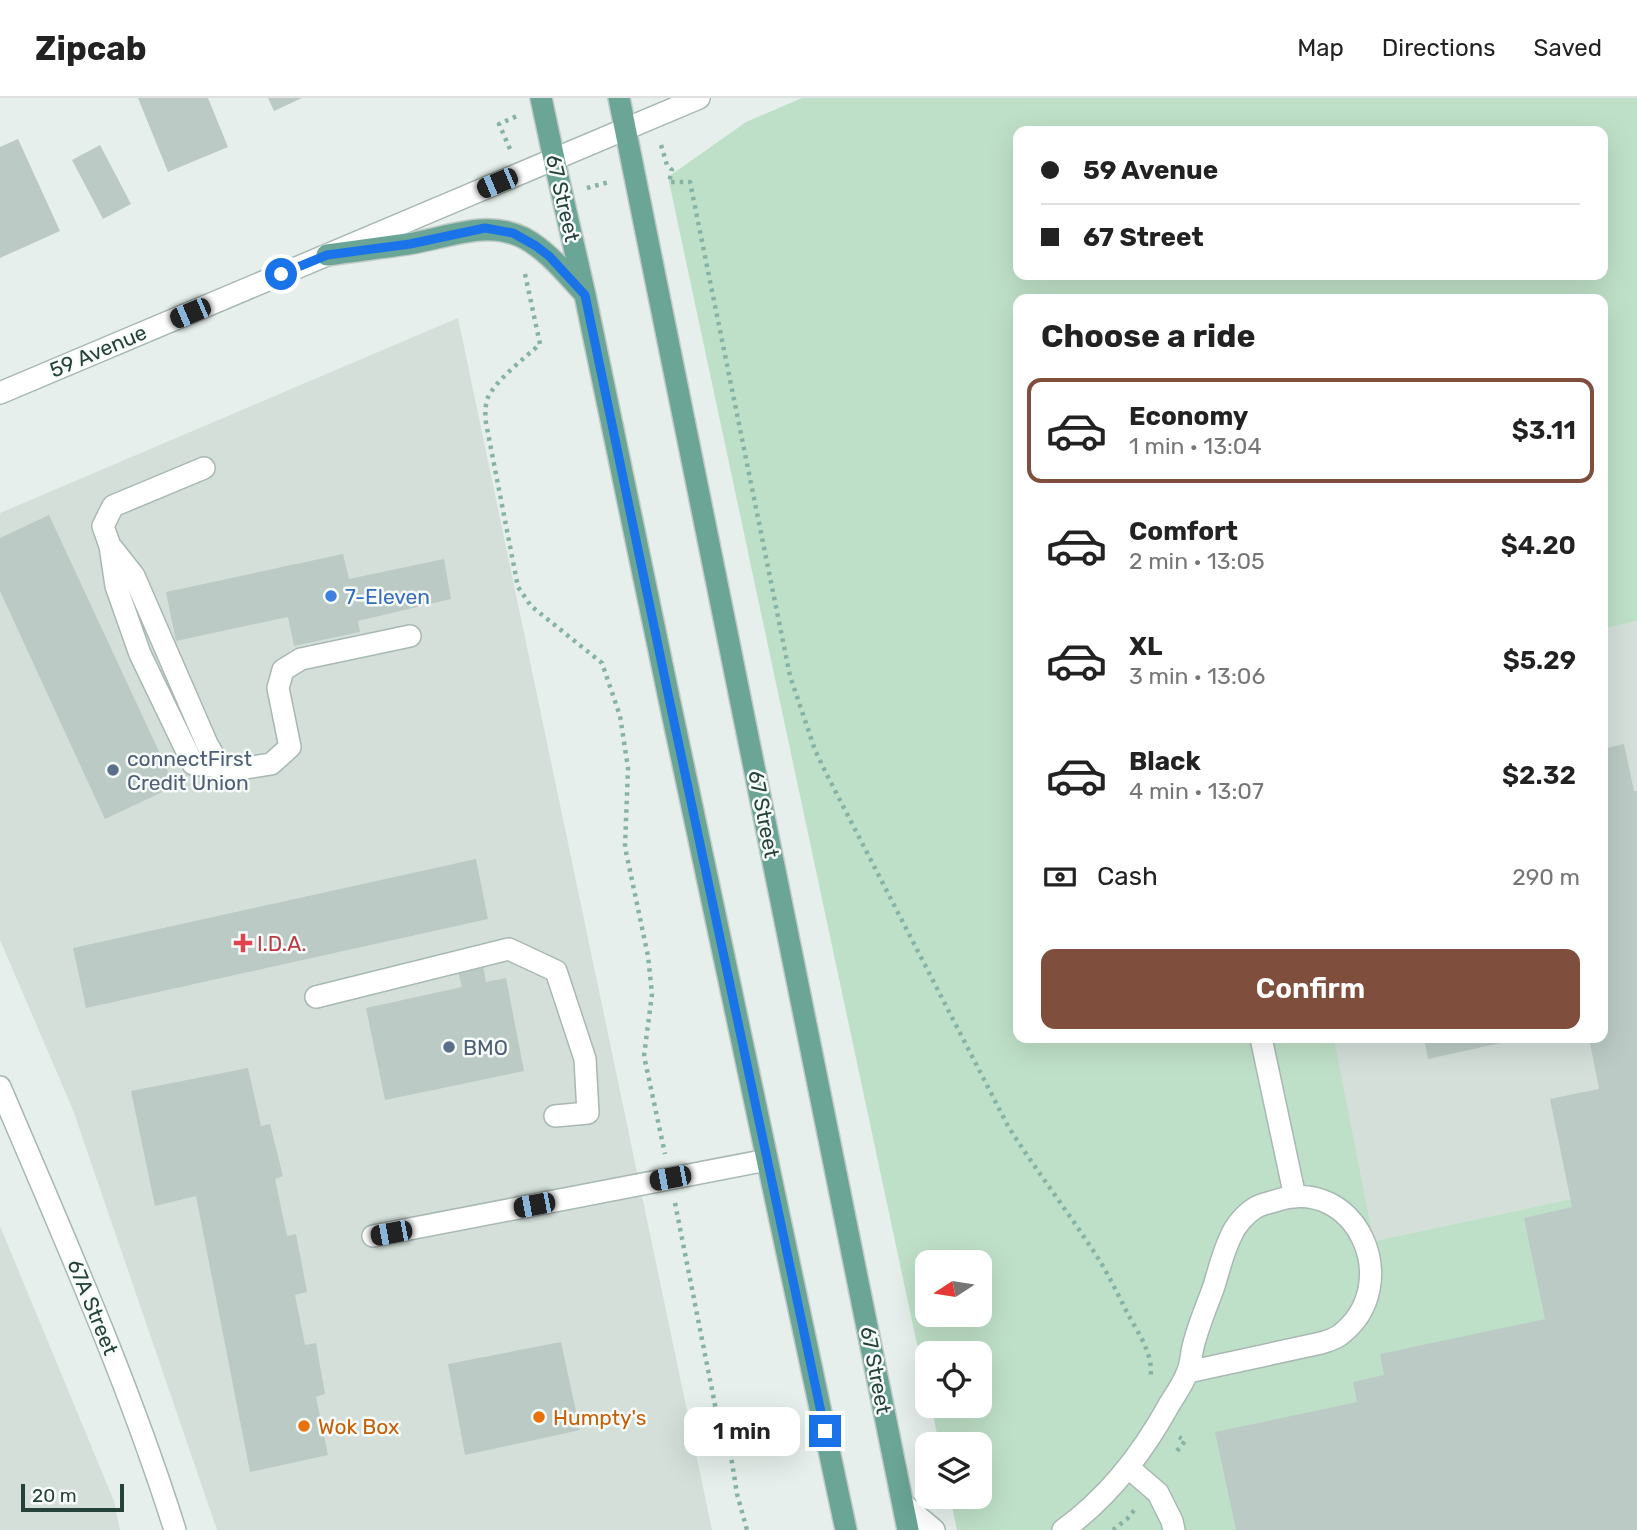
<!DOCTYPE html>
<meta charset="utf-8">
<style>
body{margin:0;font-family:Rubik,sans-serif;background:#f2f2f2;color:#222;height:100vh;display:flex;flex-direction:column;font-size:26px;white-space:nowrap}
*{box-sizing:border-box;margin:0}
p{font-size:23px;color:#767676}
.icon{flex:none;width:38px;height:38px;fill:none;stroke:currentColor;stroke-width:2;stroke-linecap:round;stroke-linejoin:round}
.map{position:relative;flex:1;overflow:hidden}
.panel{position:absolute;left:1013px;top:196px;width:595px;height:749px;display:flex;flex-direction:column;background:#fff;border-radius:14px;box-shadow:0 7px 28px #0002}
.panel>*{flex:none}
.hud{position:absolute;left:1013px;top:28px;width:595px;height:154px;border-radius:14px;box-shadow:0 7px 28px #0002;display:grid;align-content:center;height:154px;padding:0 28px;background:#fff}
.needle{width:46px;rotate:258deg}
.tools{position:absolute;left:915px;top:1152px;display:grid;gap:14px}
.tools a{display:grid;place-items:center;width:77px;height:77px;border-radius:14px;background:#fff;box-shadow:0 7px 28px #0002;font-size:35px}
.scale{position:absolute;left:21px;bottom:18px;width:103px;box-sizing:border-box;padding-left:7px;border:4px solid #24423a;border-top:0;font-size:19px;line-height:24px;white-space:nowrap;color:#24423a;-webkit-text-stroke:5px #f7fbf9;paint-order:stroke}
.end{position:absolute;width:32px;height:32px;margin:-16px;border:9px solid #1a73e8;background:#fff;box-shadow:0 0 0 4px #fff}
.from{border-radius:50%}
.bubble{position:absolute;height:49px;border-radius:14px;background:#fff;box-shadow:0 7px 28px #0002;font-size:23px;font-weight:600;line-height:49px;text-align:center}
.car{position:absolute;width:21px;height:42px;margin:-21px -10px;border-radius:9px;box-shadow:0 0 5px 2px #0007;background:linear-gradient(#222 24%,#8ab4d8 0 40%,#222 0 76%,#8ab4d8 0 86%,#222 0)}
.hud b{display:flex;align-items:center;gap:24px;height:66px;font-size:26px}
.hud b+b{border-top:2px solid #e0e0e0}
.hud i{width:18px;height:18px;background:#222}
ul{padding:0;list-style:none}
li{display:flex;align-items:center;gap:21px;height:105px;margin:0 14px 10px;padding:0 14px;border:4px solid transparent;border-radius:14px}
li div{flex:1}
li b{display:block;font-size:26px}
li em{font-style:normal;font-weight:600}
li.current{border-color:#804e3d}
li>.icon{width:63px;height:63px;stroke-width:1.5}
h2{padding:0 28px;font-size:32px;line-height:84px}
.pay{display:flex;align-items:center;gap:18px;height:77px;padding:0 28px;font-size:26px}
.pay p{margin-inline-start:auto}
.action{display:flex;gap:14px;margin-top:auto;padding:14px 28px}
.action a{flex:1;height:80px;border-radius:14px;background:#804e3d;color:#fff;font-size:28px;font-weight:600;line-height:80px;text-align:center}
header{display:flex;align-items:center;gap:42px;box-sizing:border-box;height:98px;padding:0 35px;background:#fff;border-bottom:2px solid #e0e0e0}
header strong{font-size:33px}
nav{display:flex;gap:38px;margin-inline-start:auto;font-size:24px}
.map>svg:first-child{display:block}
.built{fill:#d4dfda}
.green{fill:#bfe0c8;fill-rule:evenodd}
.building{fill:#bbcac4}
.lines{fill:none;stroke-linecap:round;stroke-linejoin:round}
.minor-casing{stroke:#a8b8b2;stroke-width:24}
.major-casing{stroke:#c2cac8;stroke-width:24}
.path{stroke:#86b3a5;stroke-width:4.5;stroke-dasharray:3.5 5;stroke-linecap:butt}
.minor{stroke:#fff;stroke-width:21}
.major{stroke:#6aa596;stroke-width:21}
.route{stroke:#1a73e8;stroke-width:9}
.shop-dot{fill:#3f7fe0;stroke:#f7fbf9;stroke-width:2.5}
.service-dot{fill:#5c6f8a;stroke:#f7fbf9;stroke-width:2.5}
.health-dot{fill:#e0444e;stroke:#f7fbf9;stroke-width:2.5}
.food-dot{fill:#e8710a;stroke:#f7fbf9;stroke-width:2.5}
.labels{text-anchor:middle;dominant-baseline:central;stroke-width:5;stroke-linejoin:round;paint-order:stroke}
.street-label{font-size:21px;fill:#24423a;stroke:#f7fbf9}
.shop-label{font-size:21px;fill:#366cbe;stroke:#f7fbf9;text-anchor:start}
.service-label{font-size:21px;fill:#4e5e75;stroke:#f7fbf9;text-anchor:start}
.health-label{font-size:21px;fill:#be3a42;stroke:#f7fbf9;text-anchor:start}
.food-label{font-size:21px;fill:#c56008;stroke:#f7fbf9;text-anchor:start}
</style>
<header>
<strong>Zipcab</strong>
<nav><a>Map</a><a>Directions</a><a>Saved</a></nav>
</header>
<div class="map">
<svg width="1637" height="1432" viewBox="0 0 1637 1432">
<rect width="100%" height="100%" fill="#e6efeb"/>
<path class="built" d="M458,220L712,1432H217L73,1012L0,842V415Z
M1637,523V1087L1374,1143L1334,940H1603V531Z
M0,1128L114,1403L120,1432H0Z"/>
<path class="green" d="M802,0H1637V523L1603,531V201H1018V940H1334L1374,1143L1637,1087V1432H957L950,1398H980V1346H939L931,1307H980V1255H928L927,1293L668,79L746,24ZM1018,33H1603V177H1018ZM928,1164H980V1216H928Z"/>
<path class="building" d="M138,0H208L228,49L168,74Z
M268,0H302L274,13Z
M18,41L60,133L0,160V49Z
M100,47L131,106L103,121L72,62Z
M49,417L175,688L105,721L0,493V440Z
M343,456L349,481L444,461L451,501L358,523L360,534L294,548L288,519L176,543L166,494Z
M1624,646L1634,693H1637V1432H1236L1215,1334L1357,1304L1353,1284L1384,1277L1380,1256L1545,1221L1524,1120L1572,1109L1550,1001L1599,991L1589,940H1603V651Z
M476,761L488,821L86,910L73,850Z
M483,868L486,884L506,880L524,973L385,1002L366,910L462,889L458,873Z
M1424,940H1518L1519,941L1428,961Z
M248,970L261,1028L270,1026L283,1078L275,1081L287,1138L296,1136L307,1194L295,1197L305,1247L316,1245L325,1296L316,1299L328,1357L250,1374L196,1098L155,1108L131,993Z
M561,1244L580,1332L465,1357L448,1266Z"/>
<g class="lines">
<g class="minor-casing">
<path id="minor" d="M0,295L699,0
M204,370L113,408L103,428L110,448L116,488L140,556L193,666L239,671L271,666L290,649L278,590L283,572L301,561L410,538
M112,450L134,478L207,646L221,670
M316,899L509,851L556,873L585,961L588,1015L555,1018
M1261,940L1295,1099
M0,989C62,1135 127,1280 175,1432
M373,1138L767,1062
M1129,1370L1158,1395L1172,1423L1174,1432
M903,1406L934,1432
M1063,1432C1109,1399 1142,1356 1169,1307C1175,1297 1183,1286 1187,1275C1191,1267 1191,1257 1193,1249C1198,1228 1207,1208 1214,1188C1219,1172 1223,1154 1231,1138C1235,1128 1245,1116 1255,1110C1261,1106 1269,1105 1275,1103C1356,1075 1406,1187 1340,1237C1335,1241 1327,1243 1321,1245L1188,1274"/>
</g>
<g class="major-casing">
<path id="major" d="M541,0L554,61L585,197L670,605L846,1432
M619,0L908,1432
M327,157C354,153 381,150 408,146C447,140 486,121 524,140C548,153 566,176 584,195"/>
</g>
<path class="path" d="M661,47L667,67L672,72L669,84H690L790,578L815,652L827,677L1008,1028C1035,1071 1066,1111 1094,1154C1107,1173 1117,1195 1128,1216C1138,1235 1155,1258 1150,1281
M510,51L499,26L517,18
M587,90L609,84
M525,176L540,246C526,259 492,285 487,302C485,310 485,317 486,325L518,489L531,508L602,565L620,618L628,670L625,749L648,858L652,896L644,958L665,1056
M675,1105L717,1317L730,1352L737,1396L747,1432
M1177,1353L1185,1343L1179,1339
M1113,1432L1128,1420L1135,1411"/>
<use href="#minor" class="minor"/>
<use href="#major" class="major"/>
</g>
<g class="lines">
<path class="route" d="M281,176L327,157L410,146L485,130L513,135L536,148L549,158L585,197L670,605L825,1333"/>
</g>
<circle class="shop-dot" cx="331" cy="498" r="7"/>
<g class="service-dot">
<circle cx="113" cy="672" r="7"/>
<circle cx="449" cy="949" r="7"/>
</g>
<path class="health-dot" d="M239.5 834.5h7v7h7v7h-7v7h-7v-7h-7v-7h7z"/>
<g class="food-dot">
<circle cx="539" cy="1319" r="7"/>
<circle cx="304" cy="1328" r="7"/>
</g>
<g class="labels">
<g class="street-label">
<text transform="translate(563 100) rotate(77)">67 Street</text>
<text transform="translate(98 253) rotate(-23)">59 Avenue</text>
<text transform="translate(764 716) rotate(79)">67 Street</text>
<text transform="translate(93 1209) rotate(68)">67A Street</text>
<text transform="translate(876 1272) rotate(79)">67 Street</text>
</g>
<g class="shop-label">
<text x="345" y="498">7-Eleven</text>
</g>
<g class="service-label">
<text x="127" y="660">connectFirst<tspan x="127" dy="24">Credit Union</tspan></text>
<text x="463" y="949">BMO</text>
</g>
<g class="health-label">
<text x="257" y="845">I.D.A.</text>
</g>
<g class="food-label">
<text x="553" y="1319">Humpty's</text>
<text x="318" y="1328">Wok Box</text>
</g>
</g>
</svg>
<div class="tools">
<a><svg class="needle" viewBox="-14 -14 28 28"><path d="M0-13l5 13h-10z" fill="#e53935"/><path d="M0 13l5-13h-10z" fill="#767676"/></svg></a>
<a><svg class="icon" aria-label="locate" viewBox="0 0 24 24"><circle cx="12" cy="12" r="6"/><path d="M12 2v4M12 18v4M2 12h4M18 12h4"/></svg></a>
<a><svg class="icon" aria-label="layers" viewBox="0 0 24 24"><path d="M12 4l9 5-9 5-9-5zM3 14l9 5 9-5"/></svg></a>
</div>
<div class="scale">20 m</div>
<i class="end from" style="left:281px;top:176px"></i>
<i class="end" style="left:825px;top:1333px"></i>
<div class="bubble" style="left:684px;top:1309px;width:116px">1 min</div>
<i class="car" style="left:497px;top:85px;rotate:247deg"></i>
<i class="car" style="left:190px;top:215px;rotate:247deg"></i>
<i class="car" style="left:670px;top:1080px;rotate:259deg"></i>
<i class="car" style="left:534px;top:1107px;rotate:259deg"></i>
<i class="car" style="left:391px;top:1135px;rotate:259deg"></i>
<div class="hud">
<b><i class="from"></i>59 Avenue</b>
<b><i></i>67 Street</b>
</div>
<section class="panel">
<h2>Choose a ride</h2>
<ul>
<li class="current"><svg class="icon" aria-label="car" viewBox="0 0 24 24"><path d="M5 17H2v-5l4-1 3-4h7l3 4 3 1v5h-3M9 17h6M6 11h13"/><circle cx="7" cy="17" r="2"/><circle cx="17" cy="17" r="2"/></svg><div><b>Economy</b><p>1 min · 13:04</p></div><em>$3.11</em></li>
<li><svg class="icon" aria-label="car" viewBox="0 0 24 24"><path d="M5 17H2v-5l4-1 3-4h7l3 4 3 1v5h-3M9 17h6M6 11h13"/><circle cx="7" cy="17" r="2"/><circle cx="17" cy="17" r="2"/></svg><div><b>Comfort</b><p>2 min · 13:05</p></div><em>$4.20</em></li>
<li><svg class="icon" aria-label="car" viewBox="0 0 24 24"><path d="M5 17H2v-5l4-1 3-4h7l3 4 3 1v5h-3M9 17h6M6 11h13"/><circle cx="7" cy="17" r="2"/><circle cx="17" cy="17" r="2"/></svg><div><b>XL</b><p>3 min · 13:06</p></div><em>$5.29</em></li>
<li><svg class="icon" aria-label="car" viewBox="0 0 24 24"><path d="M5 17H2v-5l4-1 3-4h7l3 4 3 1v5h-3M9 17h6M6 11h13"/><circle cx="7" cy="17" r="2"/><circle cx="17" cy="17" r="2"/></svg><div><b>Black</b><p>4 min · 13:07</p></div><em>$2.32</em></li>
</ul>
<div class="pay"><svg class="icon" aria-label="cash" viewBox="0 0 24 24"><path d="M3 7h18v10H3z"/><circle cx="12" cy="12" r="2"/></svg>Cash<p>290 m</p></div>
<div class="action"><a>Confirm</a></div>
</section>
</div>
